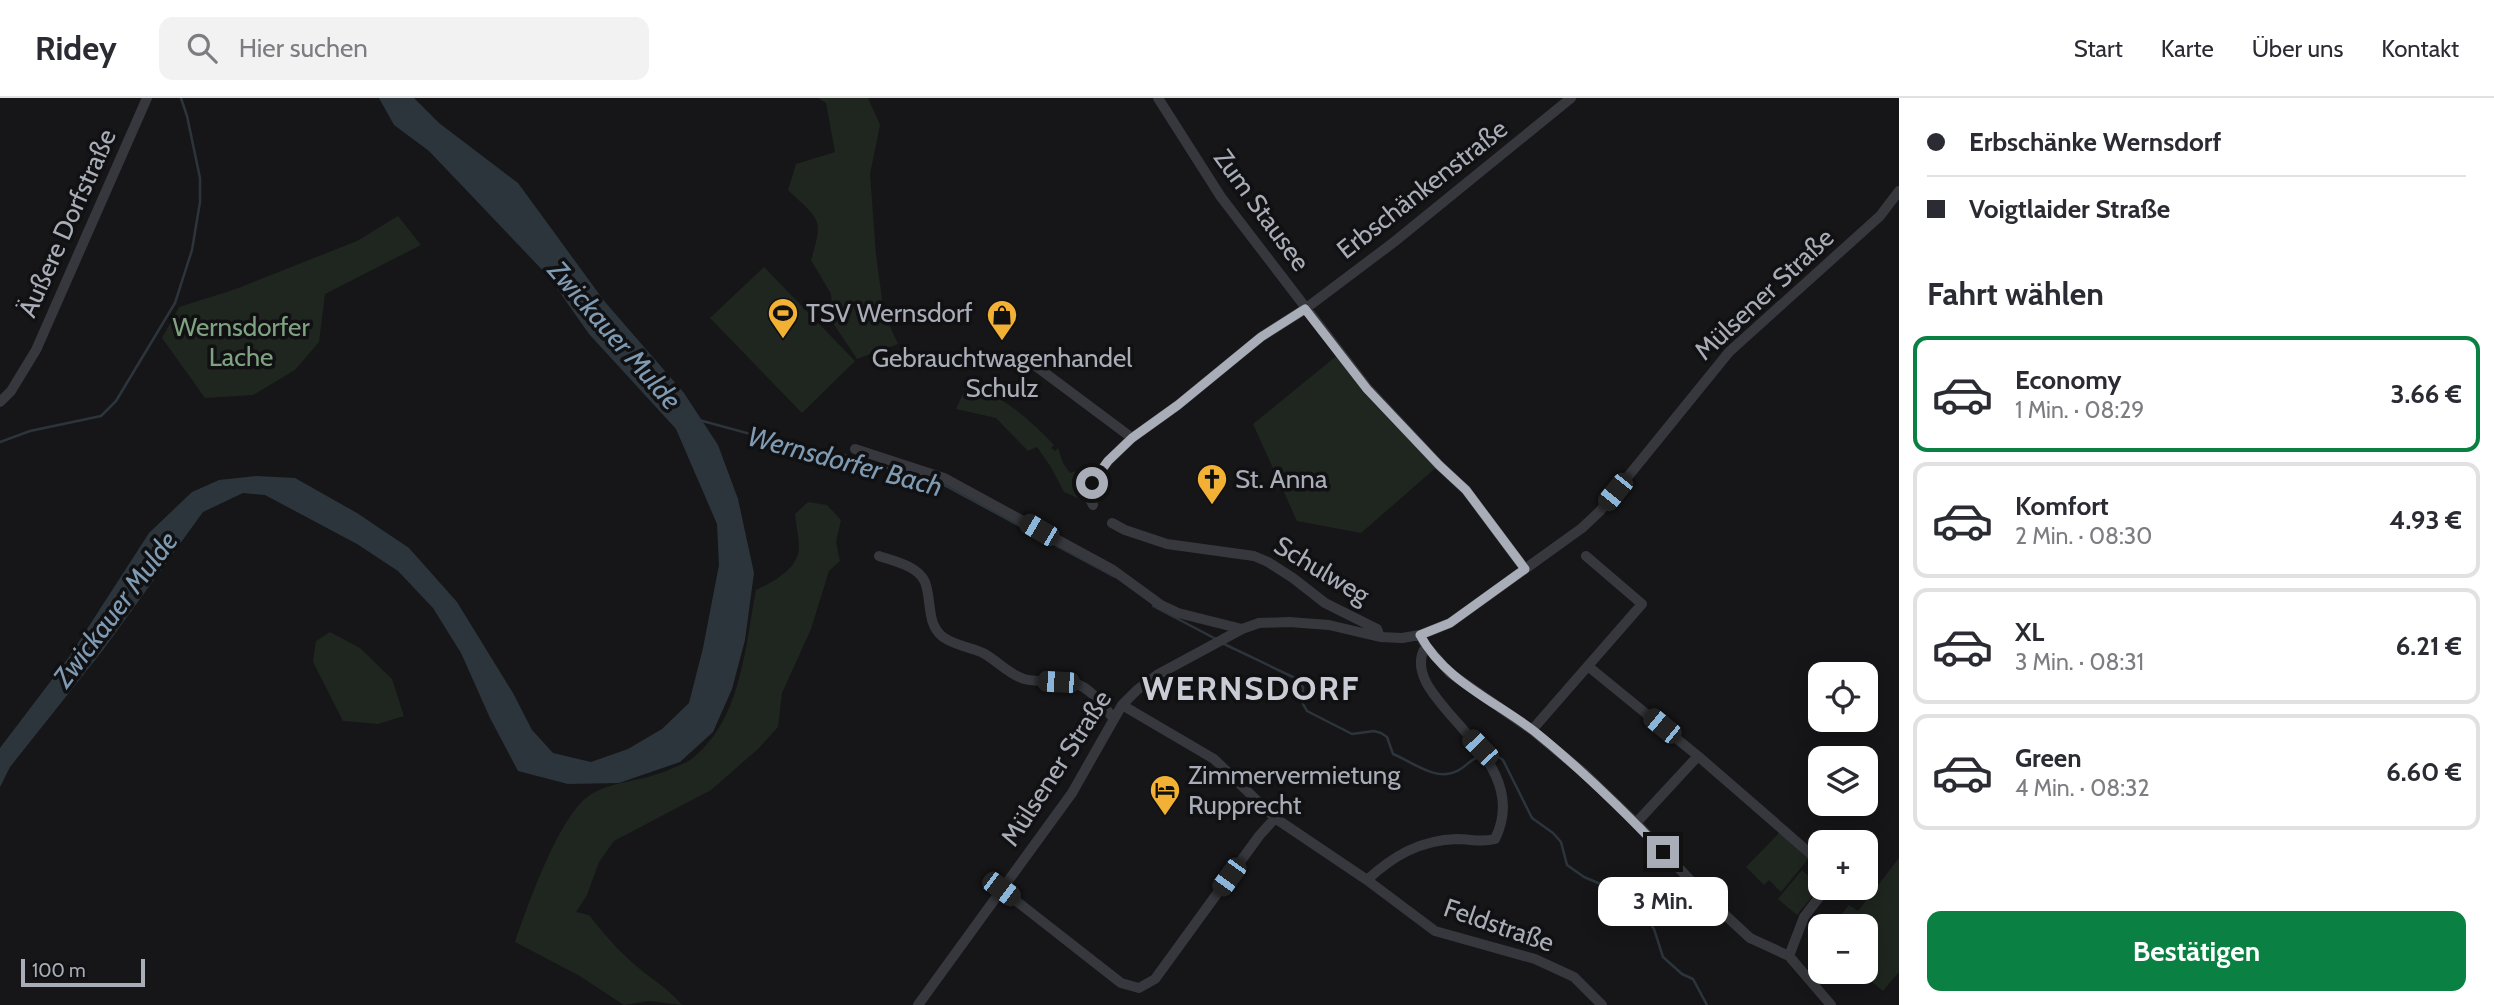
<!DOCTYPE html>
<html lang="de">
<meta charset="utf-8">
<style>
body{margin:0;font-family:Cabin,sans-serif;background:#f2f2f3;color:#2b2b33;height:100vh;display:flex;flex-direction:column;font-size:26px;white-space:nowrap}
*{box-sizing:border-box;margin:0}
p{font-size:23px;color:#7c7c81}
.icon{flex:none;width:38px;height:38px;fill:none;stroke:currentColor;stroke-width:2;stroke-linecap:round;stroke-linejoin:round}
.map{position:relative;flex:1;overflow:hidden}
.side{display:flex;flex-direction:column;background:#fff;width:595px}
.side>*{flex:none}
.banner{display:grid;align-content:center;height:154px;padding:0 28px;background:#fff}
.controls{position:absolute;left:1808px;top:564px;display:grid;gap:14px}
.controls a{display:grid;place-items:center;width:70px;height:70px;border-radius:14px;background:#fff;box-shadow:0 4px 18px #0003;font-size:35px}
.scale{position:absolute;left:21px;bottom:18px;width:124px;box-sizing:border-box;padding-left:7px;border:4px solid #a8adb8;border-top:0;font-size:19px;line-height:24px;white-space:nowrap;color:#a8adb8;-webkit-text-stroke:5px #111113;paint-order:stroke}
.end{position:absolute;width:32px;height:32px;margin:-16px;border:9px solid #a8adb8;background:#111;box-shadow:0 0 0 4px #111}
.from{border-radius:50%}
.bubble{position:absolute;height:49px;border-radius:14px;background:#fff;box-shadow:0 4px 18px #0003;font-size:23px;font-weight:700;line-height:49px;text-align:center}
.car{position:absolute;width:21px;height:42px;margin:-21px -10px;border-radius:9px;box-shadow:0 0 5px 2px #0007;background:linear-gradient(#222 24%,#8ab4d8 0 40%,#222 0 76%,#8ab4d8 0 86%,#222 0)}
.banner b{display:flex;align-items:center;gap:24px;height:66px;font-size:26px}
.banner b+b{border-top:2px solid #e1e1e2}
.banner i{width:18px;height:18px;background:#2b2b33}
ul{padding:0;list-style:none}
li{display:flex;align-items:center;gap:21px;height:116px;margin:0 14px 10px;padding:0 14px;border:4px solid #e1e1e2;border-radius:14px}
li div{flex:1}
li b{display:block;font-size:26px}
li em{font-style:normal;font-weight:700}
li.selected{border-color:#0b8043}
li>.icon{width:63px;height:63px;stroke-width:1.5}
h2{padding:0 28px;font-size:32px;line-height:84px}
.button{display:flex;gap:14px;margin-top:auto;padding:14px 28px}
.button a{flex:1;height:80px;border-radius:14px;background:#0b8043;color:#fff;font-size:28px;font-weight:700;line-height:80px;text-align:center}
header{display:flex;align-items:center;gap:42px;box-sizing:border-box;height:98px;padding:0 35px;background:#fff;border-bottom:2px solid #e1e1e2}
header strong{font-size:33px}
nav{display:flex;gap:38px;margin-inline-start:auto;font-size:24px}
.search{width:490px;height:63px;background:#f2f2f3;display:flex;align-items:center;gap:18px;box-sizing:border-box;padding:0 24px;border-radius:14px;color:#7c7c81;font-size:26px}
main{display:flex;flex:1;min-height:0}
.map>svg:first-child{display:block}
.green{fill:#1e261f}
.water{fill:#2c353c}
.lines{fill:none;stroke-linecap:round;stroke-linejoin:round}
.stream{stroke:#2c353c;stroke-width:2.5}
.minor{stroke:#37383d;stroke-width:10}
.route{stroke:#a8adb8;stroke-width:9}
.labels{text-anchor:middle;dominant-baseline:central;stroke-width:7;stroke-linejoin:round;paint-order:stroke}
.street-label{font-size:26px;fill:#a8adb8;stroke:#111113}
.poi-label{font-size:26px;fill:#a8adb8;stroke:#111113;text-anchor:start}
.park-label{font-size:26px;fill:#7fa381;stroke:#111113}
.water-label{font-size:28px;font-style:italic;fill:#7f9bb3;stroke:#111113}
.district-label{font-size:33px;font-weight:bold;letter-spacing:2px;fill:#c9ccd4;stroke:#111113}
</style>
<header>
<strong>Ridey</strong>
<div class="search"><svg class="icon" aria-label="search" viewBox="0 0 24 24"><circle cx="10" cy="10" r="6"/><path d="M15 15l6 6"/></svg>Hier suchen</div>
<nav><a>Start</a><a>Karte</a><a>Über uns</a><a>Kontakt</a></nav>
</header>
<main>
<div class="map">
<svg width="1899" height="907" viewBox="0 0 1899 907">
<rect width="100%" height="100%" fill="#161618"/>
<path class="green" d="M818,0H868L880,27L870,76L876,157L884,215L898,246L857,261L833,225L831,196L811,162C824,119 820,123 788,92L796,66L835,54L826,5Z
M398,118L421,147L325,196L319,244L295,272L253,297L205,300L162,240L179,209L233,192L357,143Z
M764,169L855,263L802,315L710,220Z
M1340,255L1439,367L1361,435L1297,423L1253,326Z
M968,285C1002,298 1029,320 1054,347L1051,350L1055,353L1058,350L1063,365L1070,375L1076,373L1090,386L1087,404L1064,394L1051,369L1037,349L1028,353L996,320L956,311Z
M808,404L827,407L841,422L836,444L840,463L829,473L811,531L782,595L778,629L758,651L711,692L614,743L599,764L587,797L576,814L589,817C603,835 617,851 635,867C651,881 668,890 682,907L649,903L624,907L578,877L515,844C528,807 558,719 590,697C609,684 642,683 666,673C675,669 687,665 694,659C742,619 745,548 756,492C773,484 798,471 799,450C799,439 796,427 795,416Z
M330,534L360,550L392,581L404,618L378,626L343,623L313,564L316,543Z
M1780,734L1809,760L1781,794L1769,782L1764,787L1746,769Z
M1899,760V874L1883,893L1859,873H1866V828H1832L1849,807L1858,813Z
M1802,772L1820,789L1797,817L1778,801Z"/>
<path class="water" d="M379,0H414L439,25L518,85L605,204L684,295L718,347L738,401L754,475L745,542L732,591L713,634L680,664L619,685L568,686L518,673L490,620L461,555L433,510L398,473L357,446L265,397L243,395L203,414L103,552L10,669L0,689V650L69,559L149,435L192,394L219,382L256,378L295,380L357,415L409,450L457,504L513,595L532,632L553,655L591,664L628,651L662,631L689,605L703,550L719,467L717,426L676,331L589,236L549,179L429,53L394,27Z"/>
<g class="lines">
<path class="stream" d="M699,322L809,352H827L944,387L1115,479
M0,344L30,333L101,318L116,303L175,205L192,152L200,104V80L187,18L181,0
M1153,508L1216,541
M1222,545L1295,580L1303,589V606L1307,613L1352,636L1374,633L1381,635L1387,639L1393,656C1413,664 1436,684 1457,673C1466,669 1470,661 1481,658
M1487,657L1497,658L1503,662L1532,720L1553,735L1561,744L1567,767L1584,779L1617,793L1644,817L1654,831L1663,859L1682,876L1693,881L1707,907"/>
<path class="minor" d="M1158,0L1221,99L1368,291L1439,367L1466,392L1525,471
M1029,263L1132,340
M0,304L11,293L36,252L147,0
M855,351L944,380L1113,472L1161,507L1178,515L1242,531
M1093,407L1089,399L1090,389L1108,363L1132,340L1178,307L1261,239L1305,211L1394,144L1571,0
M1112,425L1125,432L1167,446L1254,458L1268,464L1293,480L1325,505L1377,531L1380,539
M879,458C894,463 918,468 925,484C932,502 926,526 943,539C956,548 970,549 983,555C998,563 1008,576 1024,581C1040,585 1057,582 1073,585C1089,588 1103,607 1113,620
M1420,537L1426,548L1450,575L1532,632L1584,675L1636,725L1709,802L1750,840L1789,858L1831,907
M1589,569L1698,658L1820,764
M1122,607L1214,661L1275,720
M1532,632L1642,506L1586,458
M1636,725L1698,658
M1367,782C1393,758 1420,742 1457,741C1471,741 1481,745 1495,741C1538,655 1392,601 1426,548
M1001,791L1121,885L1139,890L1155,881L1259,738L1275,720L1367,782L1435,833L1535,861L1574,879L1602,907
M1789,858L1804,819L1827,789
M918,907L1072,695L1122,607L1137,592L1157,577L1242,531L1259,525L1289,524L1329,527L1380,539L1402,540L1420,537L1450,525L1582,430L1600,413L1729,254L1880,118L1899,93"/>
</g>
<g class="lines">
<path class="route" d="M1092,385L1108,363L1132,340L1178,307L1261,239L1305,211L1367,291L1439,367L1466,392L1525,471L1450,525L1420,537C1444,582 1495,603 1534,633C1580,670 1622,711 1663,754"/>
</g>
<defs>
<g id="stadium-pin" transform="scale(1.575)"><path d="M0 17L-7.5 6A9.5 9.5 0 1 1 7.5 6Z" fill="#f2b134" stroke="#111113"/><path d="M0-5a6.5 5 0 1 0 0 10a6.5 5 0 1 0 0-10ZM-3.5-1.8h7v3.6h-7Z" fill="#111"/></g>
<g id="shop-pin" transform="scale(1.575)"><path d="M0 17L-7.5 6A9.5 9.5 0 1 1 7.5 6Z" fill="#f2b134" stroke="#111113"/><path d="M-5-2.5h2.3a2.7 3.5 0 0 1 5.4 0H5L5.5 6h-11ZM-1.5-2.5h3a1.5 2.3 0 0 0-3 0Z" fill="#111"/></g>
<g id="church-pin" transform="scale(1.575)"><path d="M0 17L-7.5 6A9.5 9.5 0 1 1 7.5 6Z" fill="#f2b134" stroke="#111113"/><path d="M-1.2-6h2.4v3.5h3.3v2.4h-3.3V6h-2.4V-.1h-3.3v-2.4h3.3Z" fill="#111"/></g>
<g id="hotel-pin" transform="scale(1.575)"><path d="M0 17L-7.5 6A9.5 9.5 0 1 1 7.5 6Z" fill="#f2b134" stroke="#111113"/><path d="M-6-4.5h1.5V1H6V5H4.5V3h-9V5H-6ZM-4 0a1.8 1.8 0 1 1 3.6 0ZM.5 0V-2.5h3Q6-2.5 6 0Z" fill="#111"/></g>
</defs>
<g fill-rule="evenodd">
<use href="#stadium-pin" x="783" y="215"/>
<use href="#shop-pin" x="1002" y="217"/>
<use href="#church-pin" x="1212" y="381"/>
<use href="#hotel-pin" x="1165" y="692"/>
</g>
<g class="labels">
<g class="street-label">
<text transform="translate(1422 91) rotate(-38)">Erbschänkenstraße</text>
<text transform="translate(1262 112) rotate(54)">Zum Stausee</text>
<text transform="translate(67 125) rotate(-66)">Äußere Dorfstraße</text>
<text transform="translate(1764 196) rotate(-43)">Mülsener Straße</text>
<text transform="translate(1322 472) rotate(31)">Schulweg</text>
<text transform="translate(1056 670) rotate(-57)">Mülsener Straße</text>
<text transform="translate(1499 827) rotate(19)">Feldstraße</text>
</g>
<g class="poi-label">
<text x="806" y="215">TSV Wernsdorf</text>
<text x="1002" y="260" text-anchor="middle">Gebrauchtwagenhandel<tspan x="1002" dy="30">Schulz</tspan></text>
<text x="1235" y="381">St. Anna</text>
<text x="1188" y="677">Zimmervermietung<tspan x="1188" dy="30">Rupprecht</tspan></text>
</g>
<g class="park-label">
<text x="241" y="229">Wernsdorfer<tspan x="241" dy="30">Lache</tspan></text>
</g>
<g class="water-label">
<text transform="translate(615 237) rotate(49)">Zwickauer Mulde</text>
<text transform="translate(845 363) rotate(15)">Wernsdorfer Bach</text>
<text transform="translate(115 511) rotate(-53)">Zwickauer Mulde</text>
</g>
<g class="district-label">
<text x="1251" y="590">WERNSDORF</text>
</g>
</g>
</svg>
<div class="controls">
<a><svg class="icon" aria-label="locate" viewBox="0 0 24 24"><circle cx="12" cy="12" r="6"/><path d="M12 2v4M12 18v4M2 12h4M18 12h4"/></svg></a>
<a><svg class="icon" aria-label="layers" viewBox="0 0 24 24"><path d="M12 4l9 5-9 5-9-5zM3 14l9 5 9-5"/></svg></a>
<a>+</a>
<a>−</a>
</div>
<div class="scale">100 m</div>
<i class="end from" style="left:1092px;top:385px"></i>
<i class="end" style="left:1663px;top:754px"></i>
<div class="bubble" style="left:1598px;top:779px;width:130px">3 Min.</div>
<i class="car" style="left:1615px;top:394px;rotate:219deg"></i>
<i class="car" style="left:1039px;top:432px;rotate:300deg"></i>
<i class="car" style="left:1058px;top:584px;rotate:273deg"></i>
<i class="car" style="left:1662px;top:628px;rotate:309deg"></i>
<i class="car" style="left:1480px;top:650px;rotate:316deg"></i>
<i class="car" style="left:1229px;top:779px;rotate:216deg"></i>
<i class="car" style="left:1001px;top:791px;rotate:127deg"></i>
</div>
<section class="side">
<div class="banner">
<b><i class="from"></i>Erbschänke Wernsdorf</b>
<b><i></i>Voigtlaider Straße</b>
</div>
<h2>Fahrt wählen</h2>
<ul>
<li class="selected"><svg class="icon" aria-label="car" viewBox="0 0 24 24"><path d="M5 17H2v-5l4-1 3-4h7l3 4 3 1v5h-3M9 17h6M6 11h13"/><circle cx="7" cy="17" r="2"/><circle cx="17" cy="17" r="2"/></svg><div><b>Economy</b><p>1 Min. · 08:29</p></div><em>3.66 €</em></li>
<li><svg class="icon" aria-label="car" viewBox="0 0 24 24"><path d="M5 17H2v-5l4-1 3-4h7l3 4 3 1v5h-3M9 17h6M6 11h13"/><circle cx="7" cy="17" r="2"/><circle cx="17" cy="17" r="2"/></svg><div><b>Komfort</b><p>2 Min. · 08:30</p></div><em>4.93 €</em></li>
<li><svg class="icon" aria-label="car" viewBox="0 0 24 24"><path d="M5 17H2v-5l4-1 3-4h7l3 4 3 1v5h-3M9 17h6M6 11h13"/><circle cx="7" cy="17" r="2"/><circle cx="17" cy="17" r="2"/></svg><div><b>XL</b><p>3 Min. · 08:31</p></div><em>6.21 €</em></li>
<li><svg class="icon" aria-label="car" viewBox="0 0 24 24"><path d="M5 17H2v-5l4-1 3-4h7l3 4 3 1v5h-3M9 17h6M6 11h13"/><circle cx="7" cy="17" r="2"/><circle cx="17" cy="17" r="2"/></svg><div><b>Green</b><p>4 Min. · 08:32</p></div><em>6.60 €</em></li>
</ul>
<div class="button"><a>Bestätigen</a></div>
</section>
</main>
